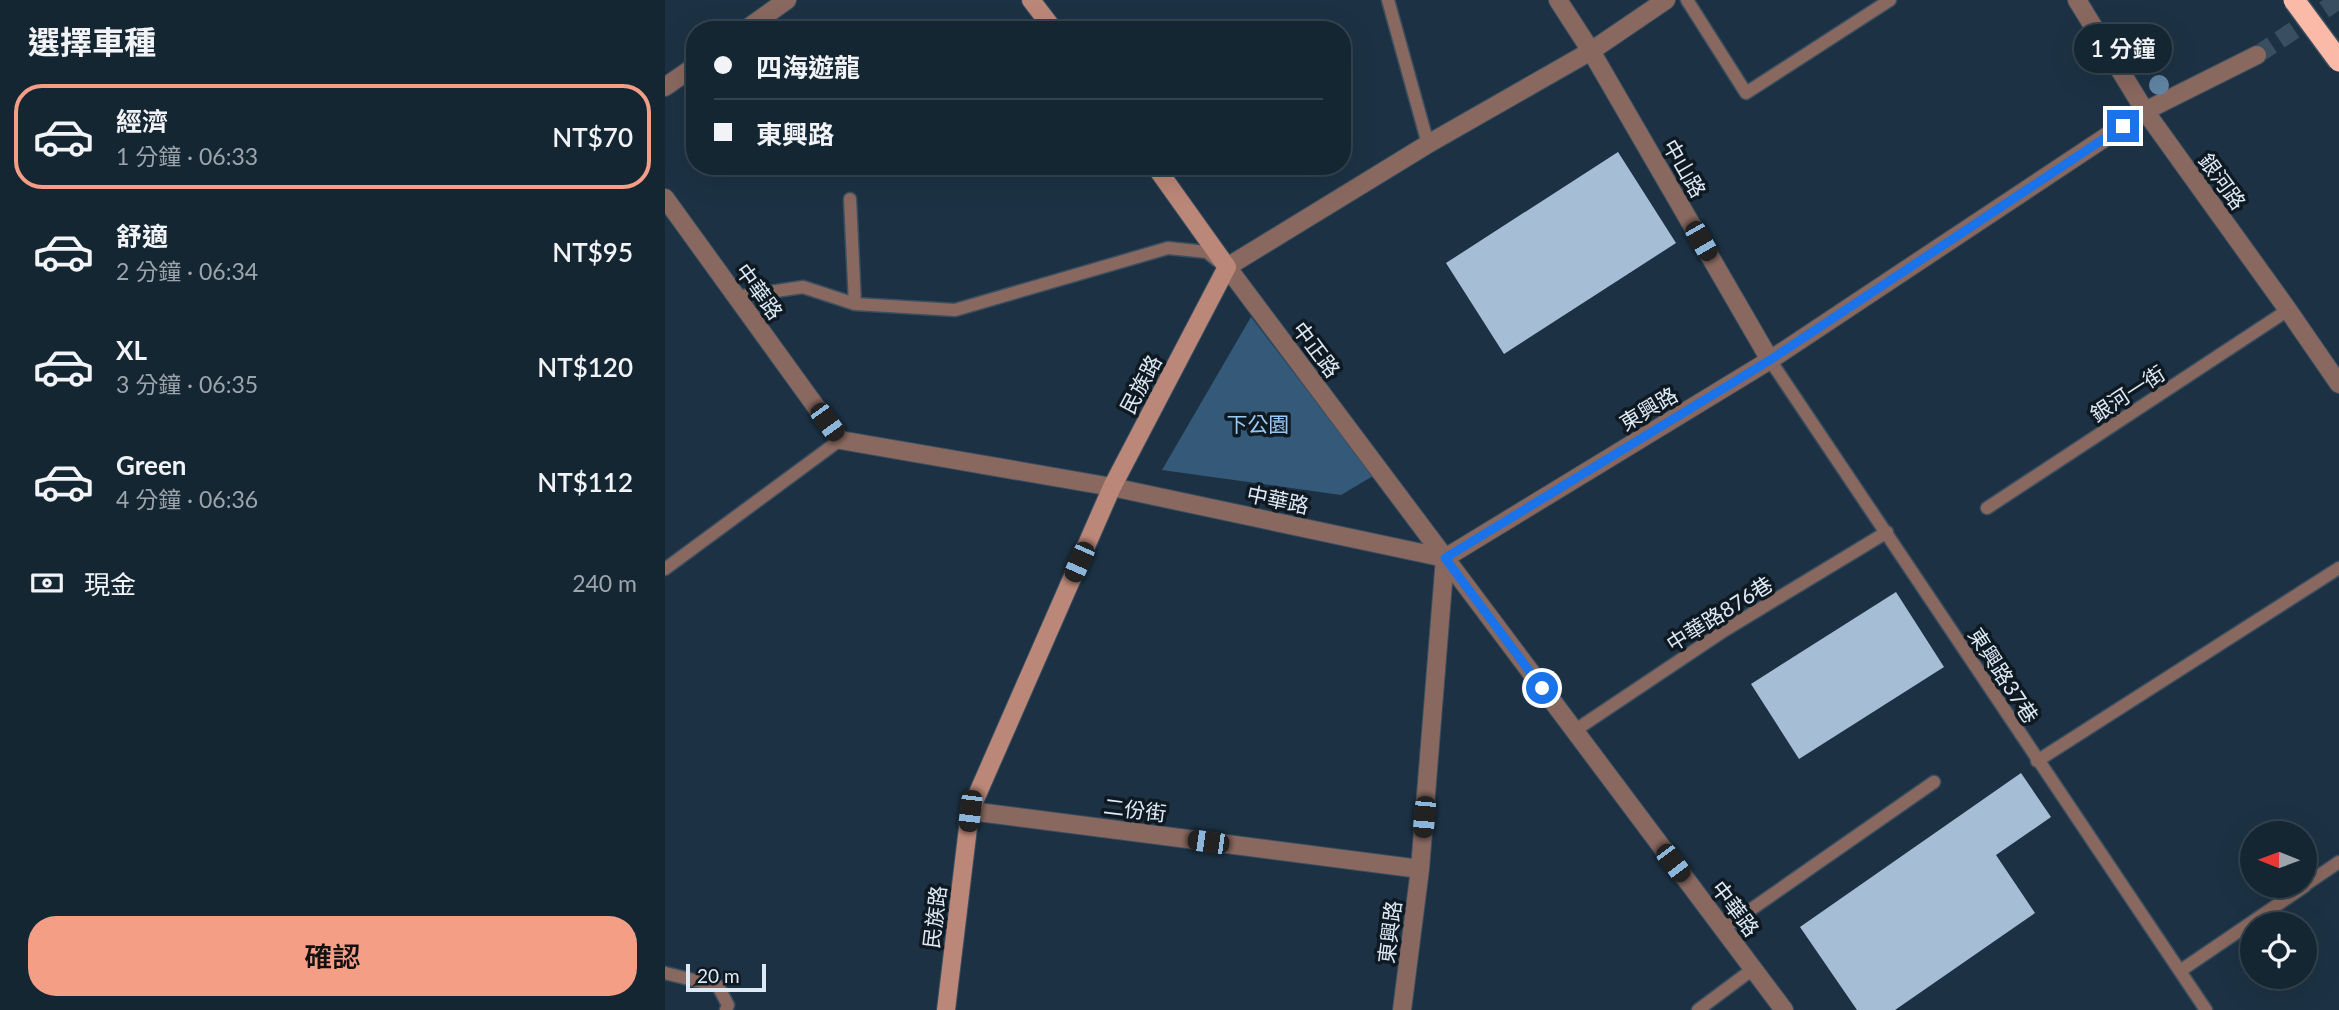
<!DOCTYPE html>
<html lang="zh-TW">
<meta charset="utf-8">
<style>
body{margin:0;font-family:Lato,"Noto Sans TC",sans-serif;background:#1e2e3b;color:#f1f3f6;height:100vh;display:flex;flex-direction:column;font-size:26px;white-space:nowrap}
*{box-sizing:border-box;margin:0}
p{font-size:23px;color:#9da5ac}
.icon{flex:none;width:38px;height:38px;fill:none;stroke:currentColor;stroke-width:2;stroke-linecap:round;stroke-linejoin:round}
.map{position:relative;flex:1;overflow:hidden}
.details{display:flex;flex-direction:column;background:#152633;width:665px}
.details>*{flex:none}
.top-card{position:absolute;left:21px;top:21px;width:665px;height:154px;border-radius:28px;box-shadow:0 7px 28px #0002,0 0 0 2px #34434e;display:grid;align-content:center;height:154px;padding:0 28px;background:#152633}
.needle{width:46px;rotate:271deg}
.buttons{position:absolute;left:1575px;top:821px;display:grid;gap:14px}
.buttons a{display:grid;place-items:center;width:77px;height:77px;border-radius:50%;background:#152633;box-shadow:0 7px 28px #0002,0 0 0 2px #34434e;font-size:35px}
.scale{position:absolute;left:21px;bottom:18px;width:80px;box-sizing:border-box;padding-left:7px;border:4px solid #ddeaf6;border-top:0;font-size:19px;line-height:24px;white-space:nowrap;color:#ddeaf6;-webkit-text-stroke:5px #0f1921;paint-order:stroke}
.end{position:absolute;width:32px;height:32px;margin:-16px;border:9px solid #1a73e8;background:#fff;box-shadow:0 0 0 4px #fff}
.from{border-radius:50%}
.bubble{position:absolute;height:49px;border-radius:24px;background:#152633;box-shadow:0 7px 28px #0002,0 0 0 2px #34434e;font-size:23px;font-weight:600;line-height:49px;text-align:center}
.car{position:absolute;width:21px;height:42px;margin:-21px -10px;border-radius:9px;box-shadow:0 0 5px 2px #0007;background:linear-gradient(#222 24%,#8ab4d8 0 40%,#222 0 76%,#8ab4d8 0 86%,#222 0)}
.top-card b{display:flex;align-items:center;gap:24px;height:66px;font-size:26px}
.top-card b+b{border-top:2px solid #34434e}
.top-card i{width:18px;height:18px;background:#f1f3f6}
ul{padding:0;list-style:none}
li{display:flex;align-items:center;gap:21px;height:105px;margin:0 14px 10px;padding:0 14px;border:4px solid transparent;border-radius:28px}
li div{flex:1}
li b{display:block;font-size:26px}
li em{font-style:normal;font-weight:600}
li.on{border-color:#f49e86}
li>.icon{width:63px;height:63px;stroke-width:1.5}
h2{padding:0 28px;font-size:32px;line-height:84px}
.pay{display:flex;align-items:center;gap:18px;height:77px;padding:0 28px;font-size:26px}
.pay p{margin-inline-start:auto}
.button{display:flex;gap:14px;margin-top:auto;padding:14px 28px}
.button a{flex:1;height:80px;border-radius:28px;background:#f49e86;color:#111;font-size:28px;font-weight:600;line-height:80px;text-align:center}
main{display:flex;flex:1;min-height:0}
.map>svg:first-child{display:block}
.green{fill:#355a79}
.building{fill:#a5bed5}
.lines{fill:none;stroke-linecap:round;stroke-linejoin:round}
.tertiary-tunnel{stroke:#394e5f;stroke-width:18;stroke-dasharray:18 9;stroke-linecap:butt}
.service-casing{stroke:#3b4f60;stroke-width:15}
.minor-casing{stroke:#3b4f60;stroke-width:20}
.tertiary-casing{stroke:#3b4f60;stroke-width:20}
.secondary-casing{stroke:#3b4f60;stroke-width:20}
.service{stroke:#89685f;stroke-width:12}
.minor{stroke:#89685f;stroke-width:18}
.tertiary{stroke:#89685f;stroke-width:18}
.secondary{stroke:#bb8778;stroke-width:18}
.motorway-bridge-casing{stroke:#3b4f60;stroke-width:24;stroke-linecap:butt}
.motorway-bridge{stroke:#fabaa7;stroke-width:21}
.tree{fill:#6185a4}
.route{stroke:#1a73e8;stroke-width:9}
.labels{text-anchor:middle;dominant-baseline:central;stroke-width:7;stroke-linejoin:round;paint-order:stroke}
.street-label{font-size:21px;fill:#ddeaf6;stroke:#0f1921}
.park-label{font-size:21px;fill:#99c9f3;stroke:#0f1921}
</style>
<main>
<section class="details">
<h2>選擇車種</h2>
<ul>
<li class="on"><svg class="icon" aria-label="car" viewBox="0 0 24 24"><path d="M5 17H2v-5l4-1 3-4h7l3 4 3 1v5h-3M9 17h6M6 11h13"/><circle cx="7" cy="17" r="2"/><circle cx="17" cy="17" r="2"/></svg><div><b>經濟</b><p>1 分鐘 · 06:33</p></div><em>NT$70</em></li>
<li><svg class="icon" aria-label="car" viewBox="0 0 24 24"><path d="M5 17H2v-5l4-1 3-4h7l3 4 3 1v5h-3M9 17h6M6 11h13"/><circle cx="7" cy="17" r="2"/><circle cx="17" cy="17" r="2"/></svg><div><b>舒適</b><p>2 分鐘 · 06:34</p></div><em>NT$95</em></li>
<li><svg class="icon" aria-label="car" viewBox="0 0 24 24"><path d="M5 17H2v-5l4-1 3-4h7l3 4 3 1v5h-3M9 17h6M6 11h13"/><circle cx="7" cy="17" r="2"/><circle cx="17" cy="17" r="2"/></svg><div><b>XL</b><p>3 分鐘 · 06:35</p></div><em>NT$120</em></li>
<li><svg class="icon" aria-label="car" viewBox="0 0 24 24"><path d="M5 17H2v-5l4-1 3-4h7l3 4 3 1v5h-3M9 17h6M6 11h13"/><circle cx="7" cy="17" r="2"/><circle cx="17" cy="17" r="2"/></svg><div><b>Green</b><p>4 分鐘 · 06:36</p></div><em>NT$112</em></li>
</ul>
<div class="pay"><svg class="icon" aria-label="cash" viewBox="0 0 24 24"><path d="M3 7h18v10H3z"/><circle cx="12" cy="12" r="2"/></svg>現金<p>240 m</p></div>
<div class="button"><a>確認</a></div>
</section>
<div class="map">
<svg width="1674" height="1010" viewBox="0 0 1674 1010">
<rect width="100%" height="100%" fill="#1c3244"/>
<path class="green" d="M586,317L708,476L676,495L497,470Z"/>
<path class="building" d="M953,152L1011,243L839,354L781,263Z
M1231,592L1279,667L1134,759L1086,684Z
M1356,773L1386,817L1331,855L1370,913L1230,1010H1192L1135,927Z"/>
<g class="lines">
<path class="tertiary-tunnel" d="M1592,55L1674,0"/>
<g class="service-casing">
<path id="service" d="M723,0L763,144
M1022,0L1081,93L1225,0
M185,199L190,304
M71,297L138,287L190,304L290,310L503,248L542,252L553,261
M1105,360L1541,1010
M1322,508L1623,310
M0,569L175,440
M909,731L1060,630L1222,532
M1372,761L1674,568
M1640,885L1674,862
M1058,929L1269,782
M1515,971L1640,886
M0,973L53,986L63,1005L61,1010
M1033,1010L1088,969"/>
</g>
<g class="minor-casing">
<path id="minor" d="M893,0L926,51L1105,360
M1412,0L1480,111L1623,310L1674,384
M80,30L122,0
M0,87L30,66
M562,267L763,144L926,51L1001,0
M305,811L755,869
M737,1010L755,869L780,558L1105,360L1480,111"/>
</g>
<g class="tertiary-casing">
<path id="tertiary" d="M1480,111L1592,55
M0,198L175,440L447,487L780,558
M562,267L1119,1010"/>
</g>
<g class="secondary-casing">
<path id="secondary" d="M366,0L389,30
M281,1010L305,811L447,487L562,267L490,166"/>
</g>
<use href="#service" class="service"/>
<use href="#minor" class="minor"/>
<use href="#tertiary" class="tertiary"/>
<use href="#secondary" class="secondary"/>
<g class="motorway-bridge-casing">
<path id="motorway-bridge" d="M1629,0L1674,61"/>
</g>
<use href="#motorway-bridge" class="motorway-bridge"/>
</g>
<circle class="tree" cx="1494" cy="85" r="10"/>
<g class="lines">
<path class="route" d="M877,688L780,558L1105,360L1458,126"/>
</g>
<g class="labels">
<g class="street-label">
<text transform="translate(1020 168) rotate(60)">中山路</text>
<text transform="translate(1558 181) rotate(54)">銀河路</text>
<text transform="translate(95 291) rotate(54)">中華路</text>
<text transform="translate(652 349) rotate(53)">中正路</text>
<text transform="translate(475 384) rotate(-62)">民族路</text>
<text transform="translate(1462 393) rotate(-33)">銀河一街</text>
<text transform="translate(983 408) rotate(-31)">東興路</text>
<text transform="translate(613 499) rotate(12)">中華路</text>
<text transform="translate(1054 613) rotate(-32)">中華路876巷</text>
<text transform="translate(1339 675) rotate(57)">東興路37巷</text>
<text transform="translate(470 809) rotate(7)">二份街</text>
<text transform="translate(1071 908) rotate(53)">中華路</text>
<text transform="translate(269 917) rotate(-83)">民族路</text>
<text transform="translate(724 932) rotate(-83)">東興路</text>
</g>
<g class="park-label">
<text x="593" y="423">下公園</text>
</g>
</g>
</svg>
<div class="buttons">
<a><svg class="needle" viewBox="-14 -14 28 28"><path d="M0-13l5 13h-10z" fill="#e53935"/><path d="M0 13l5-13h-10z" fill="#9da5ac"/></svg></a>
<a><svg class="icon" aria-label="locate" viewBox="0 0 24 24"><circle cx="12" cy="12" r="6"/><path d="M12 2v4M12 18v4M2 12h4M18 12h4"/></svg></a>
</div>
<div class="scale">20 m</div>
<i class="end from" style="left:877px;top:688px"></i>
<i class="end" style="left:1458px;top:126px"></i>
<div class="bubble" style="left:1409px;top:24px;width:98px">1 分鐘</div>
<i class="car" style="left:1036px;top:241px;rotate:150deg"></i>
<i class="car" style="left:162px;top:422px;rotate:144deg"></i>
<i class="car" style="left:414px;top:562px;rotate:204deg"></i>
<i class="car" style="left:305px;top:811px;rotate:187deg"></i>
<i class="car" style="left:759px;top:817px;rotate:185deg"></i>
<i class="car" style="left:543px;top:842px;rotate:278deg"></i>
<i class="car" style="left:1008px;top:863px;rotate:143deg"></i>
<div class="top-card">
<b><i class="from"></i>四海遊龍</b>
<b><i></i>東興路</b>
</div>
</div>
</main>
